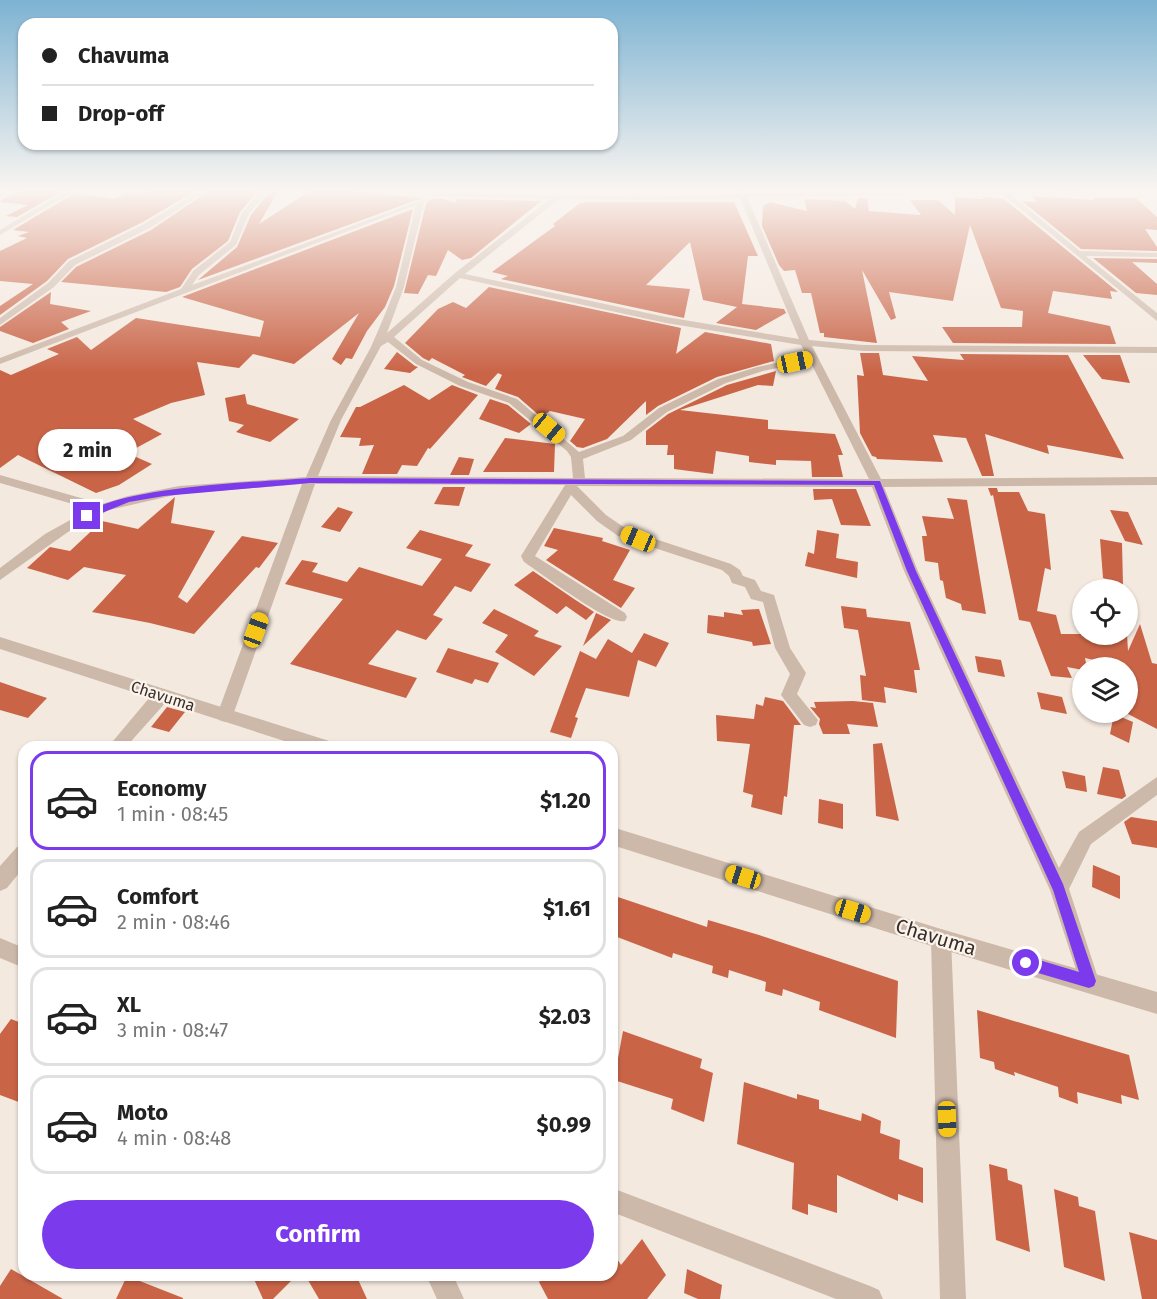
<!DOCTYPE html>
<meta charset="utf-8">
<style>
body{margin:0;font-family:"Fira Sans",sans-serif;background:#f6f6f6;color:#222;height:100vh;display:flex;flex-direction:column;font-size:22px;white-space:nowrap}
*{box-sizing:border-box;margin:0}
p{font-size:20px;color:#767676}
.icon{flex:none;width:33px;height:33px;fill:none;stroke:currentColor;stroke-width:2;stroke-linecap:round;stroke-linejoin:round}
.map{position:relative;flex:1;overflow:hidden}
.drawer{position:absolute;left:18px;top:741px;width:600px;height:540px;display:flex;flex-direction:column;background:#fff;border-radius:18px;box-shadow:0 2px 4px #0004}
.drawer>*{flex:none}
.banner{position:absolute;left:18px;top:18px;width:600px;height:132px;border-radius:18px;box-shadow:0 2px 4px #0004;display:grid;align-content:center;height:132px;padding:0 24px;background:#fff}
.fabs{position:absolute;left:1072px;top:579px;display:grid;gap:12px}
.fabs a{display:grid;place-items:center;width:66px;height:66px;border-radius:50%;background:#fff;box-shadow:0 2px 4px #0004;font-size:30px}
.end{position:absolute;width:27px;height:27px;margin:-14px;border:8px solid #7c3aed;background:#fff;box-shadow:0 0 0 3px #fff}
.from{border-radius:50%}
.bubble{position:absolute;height:42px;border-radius:21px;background:#fff;box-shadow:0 2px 4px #0004;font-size:20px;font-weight:700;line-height:42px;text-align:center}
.car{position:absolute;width:18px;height:36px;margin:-18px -9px;border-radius:8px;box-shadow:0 0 4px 2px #0007;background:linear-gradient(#f5c518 24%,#345 0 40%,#f5c518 0 76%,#345 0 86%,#f5c518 0)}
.banner b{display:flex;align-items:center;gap:21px;height:57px;font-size:22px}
.banner b+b{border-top:2px solid #e0e0e0}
.banner i{width:15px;height:15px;background:#222}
ul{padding:10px 0 0;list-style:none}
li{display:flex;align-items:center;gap:18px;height:99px;margin:0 12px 9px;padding:0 12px;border:3px solid #e0e0e0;border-radius:18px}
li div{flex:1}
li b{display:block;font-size:22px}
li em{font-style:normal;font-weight:700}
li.on{border-color:#7c3aed}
li>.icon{width:54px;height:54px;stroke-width:1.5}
.primary-button{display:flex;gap:12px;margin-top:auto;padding:12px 24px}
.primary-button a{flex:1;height:69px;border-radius:36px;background:#7c3aed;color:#fff;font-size:24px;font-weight:700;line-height:69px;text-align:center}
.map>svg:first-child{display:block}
.building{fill:#c96447}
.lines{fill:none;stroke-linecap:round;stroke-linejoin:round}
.minor{fill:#cdb9aa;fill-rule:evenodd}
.tertiary{fill:#cdb9aa;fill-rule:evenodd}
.route{fill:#7c3aed}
.labels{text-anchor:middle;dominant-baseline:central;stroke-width:4.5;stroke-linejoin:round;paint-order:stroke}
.street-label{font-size:16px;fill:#3a2e2a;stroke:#fbf4ec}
.near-street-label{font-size:20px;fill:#3a2e2a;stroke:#fbf4ec}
</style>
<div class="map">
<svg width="1157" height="1299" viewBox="0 0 1157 1299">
<rect width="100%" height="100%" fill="#f4e9df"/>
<path class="building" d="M18,191H62L17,217L6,216L28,205L1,202V200Z
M145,191H195L143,222L68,259L47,281L0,315V306L33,284L0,281V251L27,238L18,236L29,232L13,230L75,193L114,199L126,192L142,194Z
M209,191H258L240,212L228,241L192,269L180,287L166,292L61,282L76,267L151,230Z
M270,191H278L259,224L310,191H350L422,198L198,280L237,247L251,215Z
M982,196L1004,199L1118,292L1110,291L1112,299L1053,291L1048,313L1110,326L1116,344L953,343L942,327H1022L1023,311L1001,308L970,225L953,301L889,292L896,318L891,320L862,270L877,343L824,337V333H820L811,293H802L795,270L784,271L779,265L762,226L763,206L770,202L807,211L804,199L845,201L855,209L858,198H867L869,211L921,215L910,200H938L955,215V197L983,199Z
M1033,196L1095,200L1093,198H1136L1157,217V230L1145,229L1157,247V251L1081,249L1022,201L1036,202Z
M430,199H444L455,203L457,199L541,201L471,258L462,260L448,250L436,276L428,275L418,294L404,293L426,204Z
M590,202H734L758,256H748L742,304L784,309L786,313L756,330L716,323L737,307L703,300L690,242L646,285L690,289L684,318L501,279L508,276L492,272L555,226L553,224L580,203Z
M413,209L394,286L385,307L367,331L352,359L346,358L341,365L332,359L359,313L294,364L253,354L239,368L197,362L205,395L171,403L133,419L162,434L127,453L152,464L119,485L96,493L18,455L0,468V370L11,375L59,354L47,349L77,337L91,350L136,318L260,337L264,321L182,297Z
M1093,258L1157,259V263L1132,262L1157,284V295L1136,293Z
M489,287L681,328L676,354L705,332L771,344L774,361L717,377L658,406L646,415V401L607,439L583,448L577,447L570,441L585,419L550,411L541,417L518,397L495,389L502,375L498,373L486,386L462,377L465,375L432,358L429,361L423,358L405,343L438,309L453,302L466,308Z
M51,292L50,304L91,311L61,322L69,329L33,343L0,331V327Z
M397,352L415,366L418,367L410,373L384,369Z
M860,353H879L883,375L928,381L912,356L964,360L960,354L1068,355L1124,459L1047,445L1049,454L985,434L994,476H982L966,438L933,435L943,462L877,459L876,457L872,456L860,433L857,375L864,376Z
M1083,355H1120L1130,383L1102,379Z
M776,371L773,386L758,385L680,410L768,420V429L835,434L843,455H838L843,477H812L811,461L776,460V465L749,462V456L716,451L713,474L674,469V455H667L668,445H646V431L668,414L727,385Z
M404,385L429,400L452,385L478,395L430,449L428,448L417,466L402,465L397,474H362L374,445L359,446L361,438L340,437L356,407H360Z
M245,394L247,404L299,419L270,442L236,432L244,425L229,421L225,398Z
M490,399L508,405L531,424L519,433L479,419Z
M505,438L555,444L554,472H483Z
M459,457L474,459L469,475H450Z
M443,487H465L459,506L434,504Z
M988,488H997L998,492H1019L1028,511L1045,514L1051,570L1045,568L1037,611L1056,615L1061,634H1127L1128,651L1140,624L1152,663L1157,664V729L1128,714V668L1085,658L1087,668H1083V670L1067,667L1072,678L1051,676L1030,622L1019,620L993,495L991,496Z
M813,489H856L871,526L841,525L832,499L814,500Z
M175,497L171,523L215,531L178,597L187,603L242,536L278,543L259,568L256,567L194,634L150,623L92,612L126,575L84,567L68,580L27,568L50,547L70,551L102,521L138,529Z
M947,498L967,500L986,614L962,610L961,604L946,598L943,581L940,580L938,563L925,561L922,536H927L922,516L954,519Z
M338,507L353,512L340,532L321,527Z
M1110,510L1128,512L1143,545L1125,541Z
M554,528L603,538L602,541L630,550L613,580L635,588L621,608L546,560L558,550L544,546Z
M420,530L473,545L465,556L491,564L471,592L455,586L433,615L443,619L426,640L397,630L368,664L417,678L406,698L290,664L343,599L285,584L302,560L318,563L312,572L347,582L359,567L422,586L442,559L406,548Z
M817,530L839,534L836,558L858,562L857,578L805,566L808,552L814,554Z
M1100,539L1122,543L1123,585L1103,578Z
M533,571L574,599L594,612L586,620L566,606L557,614L514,585Z
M841,606L866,609L867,617L910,622L920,670H914L917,693L884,687L886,703L862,700L860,675L866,676L858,630L844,628Z
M494,609L539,631L534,636L562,646L534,676L495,652L508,635L482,623Z
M759,609L771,644L753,646L752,642L707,633L708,615L724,617V612L743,615L741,610Z
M596,613L611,620L583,646Z
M644,633L669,643L656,667L638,660L629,697L586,688L575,717L578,718L571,738L550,732L580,651L596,659L608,639L632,653Z
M448,648L499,663L488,683L475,679L472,684L436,672Z
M975,656L1001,660L1005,677L978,672Z
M0,682L26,691L47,698L28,718L0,710Z
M1037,692L1062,697L1067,714L1041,709Z
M765,697L783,701L801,725H794L787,797L784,796L782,815L751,807L753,795L743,792L750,744L717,741L716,715L754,719L756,704L763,706Z
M853,701L873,703L878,727L847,724L850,734H823L819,724L820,719L810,707L816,708L814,702Z
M167,707L185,712L169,732L151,727Z
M1114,714L1133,722L1129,743L1110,734Z
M882,743L899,821L876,816L873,744Z
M1103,767L1119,770L1126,796L1122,799L1097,794Z
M1062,771L1085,776L1087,792L1066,788Z
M819,799L843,804V829L818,823Z
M1131,817L1157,821V848L1132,844L1124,822Z
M1093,865L1120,876V899L1092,887Z
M612,895L707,927L708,920L759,935L898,981L896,1038L819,1010L820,1002L783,989L782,996L765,991L766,982L729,970L728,978L712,973L713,966L673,953L672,958L612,935Z
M977,1010L1129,1055L1139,1100L1121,1095L1122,1104L1077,1092L1078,1104L1059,1097L1058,1087L1014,1072L1015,1076L995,1069L994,1062L980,1058Z
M11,1019L24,1024V1104L0,1095V1034Z
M623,1031L702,1059L700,1068L713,1073L704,1122L671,1109L673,1099L614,1080Z
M744,1082L797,1099V1094L819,1100V1109L861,1121L862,1113L881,1121L880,1133L900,1140L899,1159L923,1168V1203L898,1194V1201L837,1175V1213L808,1204V1215L792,1209L794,1163L737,1144Z
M989,1164L1007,1169L1008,1180L1022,1185L1030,1252L996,1240Z
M1054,1189L1078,1197L1079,1206L1095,1211L1105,1281L1064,1267Z
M1129,1232L1157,1240V1299H1142Z
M642,1239L666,1275L647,1299H548L539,1282L545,1275H612V1251L621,1265Z
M11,1269L63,1299H0V1286Z
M687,1269L722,1285L720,1299H698L684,1293Z
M252,1275H297L273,1299H263Z
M305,1275H356L367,1299H319Z
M127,1276L183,1298V1299H116Z"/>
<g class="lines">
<path class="minor" d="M7,191H16L0,198V194Z
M66,191H74L0,235V230Z
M199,191H207L150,228L75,265L54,287L0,325V318L48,283L69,261L144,224Z
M261,191H268L249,214L236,245L199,275L192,285L428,198V200L424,202L404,287L387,333L455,273L550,199L433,196L435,193L651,196L739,194L738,191H744L745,193L1080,191L1077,193L1010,194L1080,251L1157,253V257L1086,256L1157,313V321L1002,194L747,197L809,340L863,345L1157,347V353L863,351L812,346L881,479L1157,477V485L884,487L918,571L1059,868L1079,832L1157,777V795L1091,844L1069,889L1099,981L1096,988L1089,991L1082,988L1050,890L904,571L872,487L577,486L606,515L628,530L731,564L740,570L743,576L755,580L761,591L774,595L790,648L806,673L797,694L818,720L816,725L810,727L804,725L781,695L790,674L775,648L763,602L751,599L745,587L732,583L729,576L722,570L618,536L597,521L571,495L535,556L625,613L627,617L625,621C610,626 541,573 524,562L521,556L565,485L315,484L233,715L231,720L225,722L219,720L217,715L302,484L179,494L109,510L68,532L0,580V568L45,534L90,509L0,483V475L102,504L128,496L179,486L306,477L331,420L371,347L383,319L396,287L416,205L0,364V358L181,289L193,271L230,242L242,213ZM740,198L799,339L666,317L465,274L559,199L651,200ZM460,278L666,323L801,345L807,356L757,367L718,379L659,408L623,436L579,452L517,399L468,382L422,360L394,337ZM388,342L416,364L460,386L509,403L567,451L571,457L573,478L318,476L341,420L381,346ZM810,361L869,479L585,478L583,459L631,440L667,412L726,383L763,371Z
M1147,191H1157V193Z
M161,689L167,691L169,696L167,701L126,747H108L155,691Z
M24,844V867L7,888L0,891V866L17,847Z
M941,929L948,932L951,939L966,1299H940L931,939L934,932Z
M0,938L24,948V968L0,958Z
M612,1188L870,1286L879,1290L883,1299H836L612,1212Z
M426,1275H453L464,1299H437Z"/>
<path class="tertiary" d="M0,637L326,740L332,742L334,747H303L0,649Z
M612,827L941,929L1157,992V1014L941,949L612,845Z"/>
</g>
<linearGradient id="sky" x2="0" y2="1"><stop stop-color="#7db3d2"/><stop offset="0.51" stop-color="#faf5f1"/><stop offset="1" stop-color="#faf5f1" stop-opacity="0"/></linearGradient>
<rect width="1157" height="373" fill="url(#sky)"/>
<path class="route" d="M310,478L880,481L916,571L1063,884L1096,981L1094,986L1089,988L1021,968L1019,963L1021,958L1026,956L1079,972L1053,890L907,571L874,485L310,483L164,496L129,502L87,519L83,516C116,486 261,482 310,478Z"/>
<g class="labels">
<g class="street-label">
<text transform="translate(163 696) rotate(18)">Chavuma</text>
</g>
<g class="near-street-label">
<text transform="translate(936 937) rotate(17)">Chavuma</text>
</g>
</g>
</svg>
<div class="fabs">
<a><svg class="icon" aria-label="locate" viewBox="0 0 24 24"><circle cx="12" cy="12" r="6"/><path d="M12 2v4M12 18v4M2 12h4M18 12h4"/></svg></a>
<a><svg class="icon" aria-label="layers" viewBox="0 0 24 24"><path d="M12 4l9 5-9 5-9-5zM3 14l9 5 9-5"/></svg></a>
</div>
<i class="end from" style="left:1026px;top:963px"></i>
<i class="end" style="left:87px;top:516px"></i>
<div class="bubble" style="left:38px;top:429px;width:99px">2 min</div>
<i class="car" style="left:795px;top:362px;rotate:78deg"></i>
<i class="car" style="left:549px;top:428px;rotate:130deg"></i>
<i class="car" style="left:638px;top:539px;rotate:293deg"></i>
<i class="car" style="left:256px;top:630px;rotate:20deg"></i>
<i class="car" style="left:743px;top:877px;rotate:287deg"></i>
<i class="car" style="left:853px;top:911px;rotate:107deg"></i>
<i class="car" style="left:947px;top:1119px;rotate:178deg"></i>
<div class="banner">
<b><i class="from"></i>Chavuma</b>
<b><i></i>Drop-off</b>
</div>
<section class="drawer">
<ul>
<li class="on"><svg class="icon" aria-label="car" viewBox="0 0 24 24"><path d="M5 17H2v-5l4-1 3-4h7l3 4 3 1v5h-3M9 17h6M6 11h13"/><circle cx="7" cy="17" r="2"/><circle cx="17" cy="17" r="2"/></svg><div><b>Economy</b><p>1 min · 08:45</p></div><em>$1.20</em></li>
<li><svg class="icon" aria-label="car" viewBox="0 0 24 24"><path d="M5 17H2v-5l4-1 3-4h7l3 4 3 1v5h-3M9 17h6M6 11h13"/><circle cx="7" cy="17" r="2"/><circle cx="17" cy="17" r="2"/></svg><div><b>Comfort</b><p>2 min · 08:46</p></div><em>$1.61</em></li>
<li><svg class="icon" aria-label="car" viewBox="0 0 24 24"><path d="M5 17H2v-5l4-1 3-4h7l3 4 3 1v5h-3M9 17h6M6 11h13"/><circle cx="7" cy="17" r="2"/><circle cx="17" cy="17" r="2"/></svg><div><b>XL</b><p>3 min · 08:47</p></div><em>$2.03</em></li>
<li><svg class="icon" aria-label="car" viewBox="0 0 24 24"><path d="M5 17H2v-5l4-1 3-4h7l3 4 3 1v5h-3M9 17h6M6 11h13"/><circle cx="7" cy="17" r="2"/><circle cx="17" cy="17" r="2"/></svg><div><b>Moto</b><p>4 min · 08:48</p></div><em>$0.99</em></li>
</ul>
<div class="primary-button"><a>Confirm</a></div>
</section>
</div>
